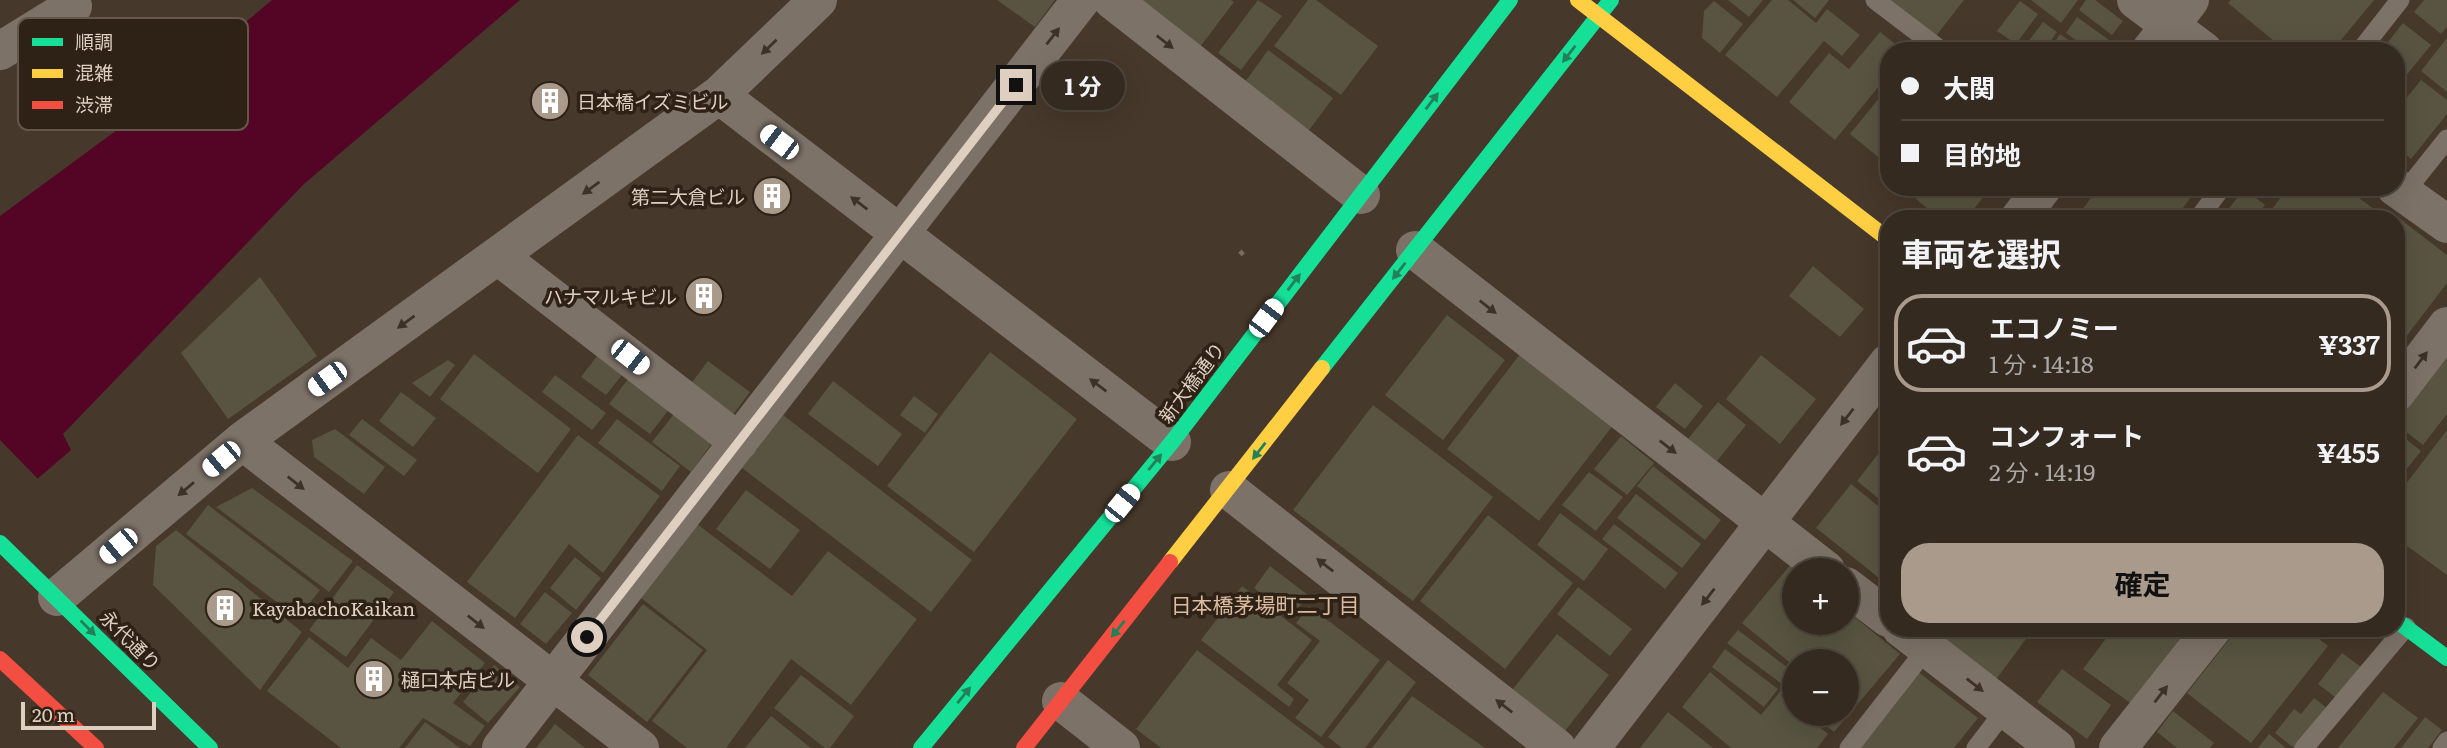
<!DOCTYPE html>
<html lang="ja">
<meta charset="utf-8">
<style>
body{margin:0;font-family:Literata,"Noto Sans JP",serif;background:#3f362d;color:#f1f3f6;height:100vh;display:flex;flex-direction:column;font-size:26px;white-space:nowrap}
*{box-sizing:border-box;margin:0}
p{font-size:23px;color:#a9a7a5}
.icon{flex:none;width:38px;height:38px;fill:none;stroke:currentColor;stroke-width:2;stroke-linecap:round;stroke-linejoin:round}
.map{position:relative;flex:1;overflow:hidden}
.panel{position:absolute;left:1880px;top:210px;width:525px;height:427px;display:flex;flex-direction:column;background:#342a20;border-radius:28px;box-shadow:0 7px 28px #0002,0 0 0 2px #4e463e}
.panel>*{flex:none}
.guide{position:absolute;left:1880px;top:42px;width:525px;height:154px;border-radius:28px;box-shadow:0 7px 28px #0002,0 0 0 2px #4e463e;display:grid;align-content:center;height:154px;padding:0 21px;background:#342a20}
.controls{position:absolute;left:1782px;top:558px;display:grid;gap:14px}
.controls a{display:grid;place-items:center;width:77px;height:77px;border-radius:50%;background:#342a20;box-shadow:0 7px 28px #0002,0 0 0 2px #4e463e;font-size:35px}
.scale{position:absolute;left:21px;bottom:18px;width:135px;box-sizing:border-box;padding-left:7px;border:4px solid #dfcfc1;border-top:0;font-size:19px;line-height:24px;white-space:nowrap;color:#dfcfc1;-webkit-text-stroke:5px #2e2217;paint-order:stroke}
.end{position:absolute;width:32px;height:32px;margin:-16px;border:9px solid #dfcfc1;background:#111;box-shadow:0 0 0 4px #111}
.from{border-radius:50%}
.bubble{position:absolute;height:49px;border-radius:24px;background:#342a20;box-shadow:0 7px 28px #0002,0 0 0 2px #4e463e;font-size:23px;font-weight:700;line-height:49px;text-align:center}
.car{position:absolute;width:21px;height:42px;margin:-21px -10px;border-radius:9px;box-shadow:0 0 5px 2px #0007;background:linear-gradient(#fff 24%,#345 0 40%,#fff 0 76%,#345 0 86%,#fff 0)}
.guide b{display:flex;align-items:center;gap:24px;height:66px;font-size:26px}
.guide b+b{border-top:2px solid #4e463e}
.guide i{width:18px;height:18px;background:#f1f3f6}
ul{padding:0;list-style:none}
li{display:flex;align-items:center;gap:21px;height:98px;margin:0 14px 10px;padding:0 7px;border:4px solid transparent;border-radius:28px}
li div{flex:1}
li b{display:block;font-size:26px}
li em{font-style:normal;font-weight:700}
li.selected{border-color:#a99a8c}
li>.icon{width:63px;height:63px;stroke-width:1.5}
h2{padding:0 21px;font-size:32px;line-height:84px}
.cta{display:flex;gap:14px;margin-top:auto;padding:14px 21px}
.cta a{flex:1;height:80px;border-radius:28px;background:#a99a8c;color:#111;font-size:28px;font-weight:700;line-height:80px;text-align:center}
.map>svg:first-child{display:block}
.water{fill:#540525}
.pier{fill:#46382a}
.building{fill:#585441}
.lines{fill:none;stroke-linecap:round;stroke-linejoin:round}
.path{stroke:#766d64;stroke-width:4.5;stroke-dasharray:5 5;stroke-linecap:butt}
.lane{stroke:#7d7268;stroke-width:19}
.street{stroke:#7d7268;stroke-width:38}
.fast{stroke:#16e098;stroke-width:16}
.slow{stroke:#ffcf43;stroke-width:16}
.jam{stroke:#f24e42;stroke-width:16}
.oneway{fill:#3e3227}
.oneway2{fill:#228158}
.route{stroke:#dfcfc1;stroke-width:9}
.labels{text-anchor:middle;dominant-baseline:central;stroke-width:7;stroke-linejoin:round;paint-order:stroke}
.poi-label{font-size:19px;fill:#dfcfc1;stroke:#2e2217;text-anchor:start}
.street-label{font-size:19px;fill:#dfcfc1;stroke:#2e2217}
.neighbourhood-label{font-size:21px;fill:#dcbca0;stroke:#2e2217}
.key{fill:#2e2217;stroke:#63564a;stroke-width:2}
.key-label{font-size:19px;fill:#dfcfc1}
</style>
<div class="map">
<svg width="2447" height="748" viewBox="0 0 2447 748">
<rect width="100%" height="100%" fill="#46382a"/>
<path class="water" d="M272,0H520L304,184L63,434L71,450L0,511V216L117,130Z"/>
<path class="pier" d="M0,440L40,481L0,514Z"/>
<path class="building" d="M997,0H1055L1035,27Z
M1137,0H1231L1234,2L1200,47Z
M1258,0L1282,16L1241,70L1218,53Z
M1308,0H1316L1378,46L1341,95L1274,46Z
M1728,0H1763L1749,17Z
M1772,0H1788L1816,23L1827,9L1860,35L1842,56L1824,41L1777,97L1725,55Z
M1793,0H1829L1815,18Z
M1889,0H1964L1936,36Z
M2031,0H2078L2061,23Z
M2086,0H2095L2123,21L2112,35L2079,10Z
M2231,0H2374L2332,51H2286L2228,3Z
M2424,0H2447V27L2441,34L2414,12Z
M1714,1L1743,24L1720,53L1702,38L1704,11Z
M2020,1L2038,14L2016,44L1997,31Z
M2077,17L2109,40L2101,51H2091L2066,33Z
M2043,22L2057,32L2044,51H2021Z
M2403,23L2431,45L2396,88V51H2381Z
M1880,32L1904,51H1888V75L1835,140L1789,102L1829,53L1849,69Z
M2060,34L2083,51H2048Z
M2447,38V92L2421,71Z
M1268,50L1333,98L1304,137L1240,89Z
M2421,80L2447,100V114L2411,159L2396,147V111Z
M1888,87V165L1850,134Z
M1926,187H1991L1966,219H1940L1916,199Z
M2099,187H2198L2175,219H2094L2082,210Z
M2288,187H2344L2382,215L2379,219H2265Z
M2244,189L2265,205L2255,219H2221Z
M2391,212L2447,255V283L2396,350V219H2385Z
M1813,266L1864,309L1840,337L1789,296Z
M260,277L317,356L228,419L181,353Z
M1447,315L1505,360L1443,440L1385,395Z
M990,352L1077,419L974,552L887,486Z
M1521,353L1614,424L1539,521L1447,449Z
M2447,353V414L2423,445L2396,424V417Z
M474,354L571,429L538,473L440,399Z
M1761,355L1816,399L1780,444L1726,399Z
M597,356L622,375L606,395L581,377Z
M448,360L455,365L430,397L412,383Z
M708,361L750,392L729,420L687,389Z
M555,375L606,413L592,430L542,392Z
M629,378L670,408L650,434L609,404Z
M833,381L902,434L878,466L808,414Z
M1675,383L1703,406L1685,429L1656,407Z
M401,392L436,418L413,447L379,421Z
M914,396L938,414L925,433L900,415Z
M1718,402L1746,425L1717,461L1688,439Z
M1373,405L1493,497L1413,601L1293,510Z
M674,414L712,443L691,472L652,442Z
M783,415L972,560L931,612L742,468Z
M362,419L417,460L404,476L349,435Z
M617,419L680,466L662,491L598,443Z
M335,429L385,467L364,494L314,457L312,440Z
M2447,430V575L2396,538V497Z
M2396,431L2421,451L2402,475L2396,470Z
M578,435L660,496L603,573L569,544L515,618L467,582Z
M1621,436L1654,463L1627,495L1594,469Z
M1885,445L1888,448V506L1857,481Z
M1653,466L1721,520L1705,540L1637,486Z
M1589,472L1623,497L1596,531L1562,505Z
M1851,484L1888,514V585L1816,528Z
M252,488L353,561L329,592L216,507Z
M746,490L800,530L770,569L716,529Z
M1636,494L1701,544L1682,568L1617,518Z
M208,505L320,590L298,618L186,534Z
M1560,513L1608,549L1584,581L1537,545Z
M1488,515L1573,583L1505,669L1420,601Z
M697,524L792,596L828,551L917,619L851,705L791,659L726,748H687L652,721L707,650L640,597Z
M1614,524L1678,573L1665,589L1602,539Z
M176,530L302,632L260,690L153,585L156,546Z
M575,557L601,578L576,610L550,588Z
M1791,564L1800,570H1794V623H1846V610L1900,654L1834,732L1812,714H1846V662H1794V666L1742,623Z
M357,565L394,592L346,657L309,630Z
M1270,566L1308,595L1291,617L1254,588Z
M1242,586L1312,640L1277,685L1294,699L1289,707L1201,640Z
M1578,587L1632,629L1610,656L1557,614Z
M545,592L572,613L546,644L520,624Z
M643,604L703,650L647,722L588,675Z
M1309,606L1380,660L1321,737L1295,718L1309,700L1287,683L1320,641L1296,623Z
M432,621L485,663L453,703L485,726L470,746L423,718L399,748H341L267,691L309,637L348,668L371,638L401,660Z
M1939,628H2034L1995,681L1933,636Z
M2114,628H2195L2136,707L2083,669Z
M2238,628H2305L2328,646L2251,743L2187,693Z
M1738,630L1792,671L1782,684L1727,643Z
M1557,634L1609,675L1565,731L1512,690Z
M1725,649L1778,689L1764,707L1712,667Z
M1197,650L1326,748H1161L1136,729Z
M2342,653L2365,670L2340,701L2318,684Z
M1388,660L1416,682L1365,748H1342L1328,737Z
M494,665L520,687L488,723L463,702Z
M2062,669L2111,705L2087,739L2037,702Z
M1917,671L1978,718L1954,748H1856Z
M1710,672L1761,715L1783,688L1794,696V714H1803L1828,734L1817,748H1731L1682,707Z
M801,675L854,716L830,748H825L774,708Z
M2383,692L2418,718L2394,748H2338Z
M1412,696L1485,748H1372Z
M2314,698L2328,709L2297,748H2294L2275,733L2294,709L2301,714Z
M2173,711L2214,743L2210,748H2177L2157,732Z
M1668,712L1713,748H1640Z
M771,716L811,748H745Z
M2425,717L2442,730L2428,748H2401Z
M425,722L460,748H405Z
M555,724L585,748H536Z
M2269,734L2286,748H2258Z"/>
<g class="lines">
<path class="path" d="M1240,251L1245,257"/>
<path class="lane" d="M1875,0L1942,51
M2360,51L2400,0
M2404,193L2447,139
M2198,219L2222,187
M1849,748L1927,648
M1976,748L2006,709
M2304,748L2406,627
M2442,748L2447,741"/>
<path class="street" d="M1112,0L1361,195
M2136,0L2204,51
M0,51L73,6L70,0
M2150,51L2190,0
M719,95L1172,442
M2395,187L2447,224
M2019,219L2043,187
M1415,250L1826,570
M498,256L739,442
M2396,393L2447,326
M242,441L640,748
M1229,490L1557,748
M1846,586L1888,618
M57,597L242,441L719,95L818,0
M1901,628L2056,748
M1061,701L1121,748
M501,748L1081,0
M1591,748L1888,363
M2118,748L2213,628"/>
<path class="fast" d="M1322,368L1611,0
M0,543L210,748
M2396,620L2447,658
M921,748L1172,442L1510,0"/>
<path class="slow" d="M1578,0L1888,239
M1170,562L1322,368"/>
<path class="jam" d="M0,659L96,748
M1024,748L1170,562"/>
</g>
<defs><path id="oneway-solid" d="M-6-.8H1V-3.2L6.5 0L1 3.2V.8H-6Z" transform="scale(1.75)"/></defs>
<g class="oneway">
<use href="#oneway-solid" transform="translate(1053 36) rotate(-52)"/>
<use href="#oneway-solid" transform="translate(1165 42) rotate(38)"/>
<use href="#oneway-solid" transform="translate(769 47) rotate(136)"/>
<use href="#oneway-solid" transform="translate(591 188) rotate(144)"/>
<use href="#oneway-solid" transform="translate(859 203) rotate(-143)"/>
<use href="#oneway-solid" transform="translate(1488 307) rotate(38)"/>
<use href="#oneway-solid" transform="translate(406 322) rotate(144)"/>
<use href="#oneway-solid" transform="translate(2421 360) rotate(-53)"/>
<use href="#oneway-solid" transform="translate(1098 385) rotate(-143)"/>
<use href="#oneway-solid" transform="translate(1847 417) rotate(128)"/>
<use href="#oneway-solid" transform="translate(1668 447) rotate(38)"/>
<use href="#oneway-solid" transform="translate(296 483) rotate(38)"/>
<use href="#oneway-solid" transform="translate(186 489) rotate(140)"/>
<use href="#oneway-solid" transform="translate(1325 565) rotate(-142)"/>
<use href="#oneway-solid" transform="translate(1708 597) rotate(128)"/>
<use href="#oneway-solid" transform="translate(476 622) rotate(38)"/>
<use href="#oneway-solid" transform="translate(1975 685) rotate(38)"/>
<use href="#oneway-solid" transform="translate(2161 694) rotate(-52)"/>
<use href="#oneway-solid" transform="translate(1504 706) rotate(-142)"/>
</g>
<g class="oneway2">
<use href="#oneway-solid" transform="translate(1569 54) rotate(128)"/>
<use href="#oneway-solid" transform="translate(1432 101) rotate(-53)"/>
<use href="#oneway-solid" transform="translate(1399 271) rotate(128)"/>
<use href="#oneway-solid" transform="translate(1294 282) rotate(-53)"/>
<use href="#oneway-solid" transform="translate(1259 451) rotate(128)"/>
<use href="#oneway-solid" transform="translate(1155 462) rotate(-51)"/>
<use href="#oneway-solid" transform="translate(88 628) rotate(45)"/>
<use href="#oneway-solid" transform="translate(1118 629) rotate(129)"/>
<use href="#oneway-solid" transform="translate(964 695) rotate(-51)"/>
</g>
<g class="lines">
<path class="route" d="M587,637L1016,85"/>
</g>
<defs>
<g id="building-disc" transform="scale(2.0125)"><circle r="9.5" fill="#a99a8c" stroke="#2e2217"/><path d="M-4-6H4V6H1V3H-1V6H-4ZM-2.5-4.3h1.7v1.8h-1.7ZM.8-4.3h1.7v1.8H.8ZM-2.5-1h1.7V.8h-1.7ZM.8-1h1.7V.8H.8Z" fill="#fff"/></g>
</defs>
<g fill-rule="evenodd">
<use href="#building-disc" x="550" y="101"/>
<use href="#building-disc" x="772" y="196"/>
<use href="#building-disc" x="704" y="296"/>
<use href="#building-disc" x="225" y="608"/>
<use href="#building-disc" x="374" y="679"/>
</g>
<g class="labels">
<g class="poi-label">
<text x="577" y="101">日本橋イズミビル</text>
<text x="745" y="196" text-anchor="end">第二大倉ビル</text>
<text x="677" y="296" text-anchor="end">ハナマルキビル</text>
<text x="252" y="608">KayabachoKaikan</text>
<text x="401" y="679">樋口本店ビル</text>
</g>
<g class="street-label">
<text transform="translate(1191 382) rotate(-53)">新大橋通り</text>
<text transform="translate(131 640) rotate(45)">永代通り</text>
</g>
<g class="neighbourhood-label">
<text x="1265" y="603">日本橋茅場町二丁目</text>
</g>
</g>
<rect x="18" y="18" width="230" height="112" rx="10" class="key"/>
<rect x="32" y="38" width="31" height="8" fill="#16e098"/>
<rect x="32" y="69" width="31" height="9" fill="#ffcf43"/>
<rect x="32" y="101" width="31" height="8" fill="#f24e42"/>
<g class="key-label">
<text x="75" y="49">順調</text>
<text x="75" y="80">混雑</text>
<text x="75" y="112">渋滞</text>
</g>
</svg>
<div class="controls">
<a>+</a>
<a>−</a>
</div>
<div class="scale">20 m</div>
<i class="end from" style="left:587px;top:637px"></i>
<i class="end" style="left:1016px;top:85px"></i>
<div class="bubble" style="left:1041px;top:61px;width:84px">1 分</div>
<i class="car" style="left:779px;top:142px;rotate:307deg"></i>
<i class="car" style="left:1266px;top:318px;rotate:37deg"></i>
<i class="car" style="left:630px;top:357px;rotate:128deg"></i>
<i class="car" style="left:327px;top:379px;rotate:234deg"></i>
<i class="car" style="left:221px;top:459px;rotate:230deg"></i>
<i class="car" style="left:1122px;top:503px;rotate:39deg"></i>
<i class="car" style="left:118px;top:546px;rotate:230deg"></i>
<div class="guide">
<b><i class="from"></i>大関</b>
<b><i></i>目的地</b>
</div>
<section class="panel">
<h2>車両を選択</h2>
<ul>
<li class="selected"><svg class="icon" aria-label="car" viewBox="0 0 24 24"><path d="M5 17H2v-5l4-1 3-4h7l3 4 3 1v5h-3M9 17h6M6 11h13"/><circle cx="7" cy="17" r="2"/><circle cx="17" cy="17" r="2"/></svg><div><b>エコノミー</b><p>1 分 · 14:18</p></div><em>¥337</em></li>
<li><svg class="icon" aria-label="car" viewBox="0 0 24 24"><path d="M5 17H2v-5l4-1 3-4h7l3 4 3 1v5h-3M9 17h6M6 11h13"/><circle cx="7" cy="17" r="2"/><circle cx="17" cy="17" r="2"/></svg><div><b>コンフォート</b><p>2 分 · 14:19</p></div><em>¥455</em></li>
</ul>
<div class="cta"><a>確定</a></div>
</section>
</div>
